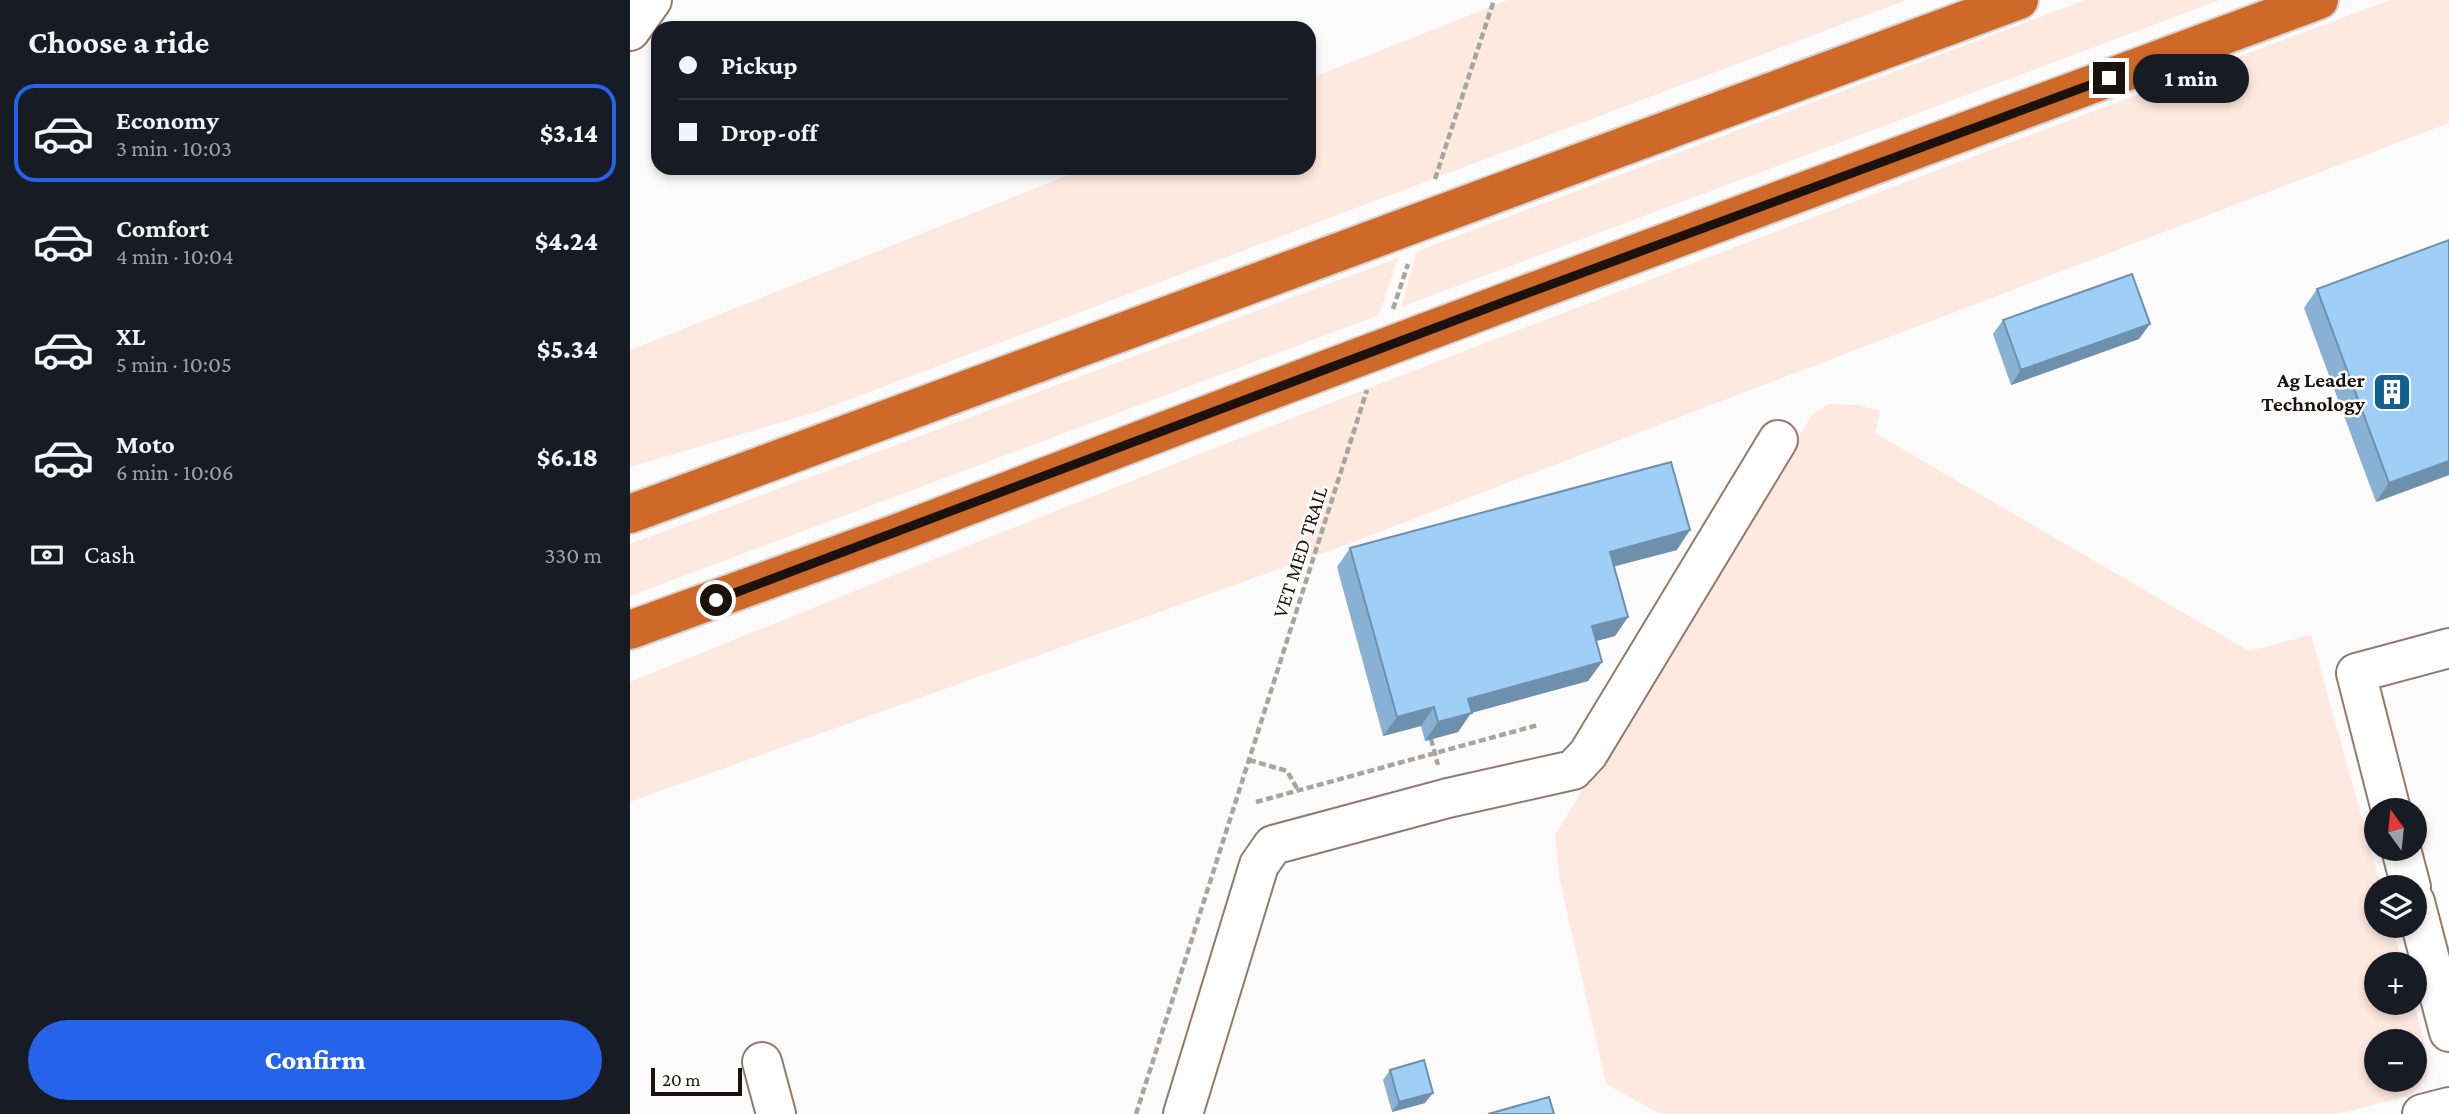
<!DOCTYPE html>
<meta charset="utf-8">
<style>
body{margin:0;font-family:"Crimson Pro",serif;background:#20242c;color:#f1f3f6;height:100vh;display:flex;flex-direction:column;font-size:26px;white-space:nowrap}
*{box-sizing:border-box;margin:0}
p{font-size:23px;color:#9ea1a6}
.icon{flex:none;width:38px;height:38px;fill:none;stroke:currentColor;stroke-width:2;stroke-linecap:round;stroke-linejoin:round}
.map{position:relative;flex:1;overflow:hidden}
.sheet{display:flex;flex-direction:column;background:#171b24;width:630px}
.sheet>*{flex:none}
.top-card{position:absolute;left:21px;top:21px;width:665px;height:154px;border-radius:21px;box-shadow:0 4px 10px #0003;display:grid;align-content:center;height:154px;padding:0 28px;background:#171b24}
.needle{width:46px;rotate:345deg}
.tools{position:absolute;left:1734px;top:798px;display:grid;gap:14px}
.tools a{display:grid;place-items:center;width:63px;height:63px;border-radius:50%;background:#171b24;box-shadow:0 4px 10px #0003;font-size:35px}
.scale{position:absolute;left:21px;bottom:18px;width:91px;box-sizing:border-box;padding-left:7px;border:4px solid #1c120d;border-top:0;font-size:19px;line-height:24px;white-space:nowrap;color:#1c120d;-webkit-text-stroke:5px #fff;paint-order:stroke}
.end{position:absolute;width:32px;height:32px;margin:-16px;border:9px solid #1c120d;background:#fff;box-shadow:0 0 0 4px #fff}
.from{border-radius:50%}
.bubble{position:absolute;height:49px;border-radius:24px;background:#171b24;box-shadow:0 4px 10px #0003;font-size:23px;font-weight:800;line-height:49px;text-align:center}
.top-card b{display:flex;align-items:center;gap:24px;height:66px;font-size:26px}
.top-card b+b{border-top:2px solid #363941}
.top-card i{width:18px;height:18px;background:#f1f3f6}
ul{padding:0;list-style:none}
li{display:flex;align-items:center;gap:21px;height:98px;margin:0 14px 10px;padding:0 14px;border:4px solid transparent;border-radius:21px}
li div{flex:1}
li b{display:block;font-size:26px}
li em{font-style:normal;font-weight:800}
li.selected{border-color:#2563eb}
li>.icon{width:63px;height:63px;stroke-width:1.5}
h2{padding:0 28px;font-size:32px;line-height:84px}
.pay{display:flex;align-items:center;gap:18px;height:77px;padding:0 28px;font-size:26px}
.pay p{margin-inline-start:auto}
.button{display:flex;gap:14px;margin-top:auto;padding:14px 28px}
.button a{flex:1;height:80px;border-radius:42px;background:#2563eb;color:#fff;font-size:28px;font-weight:800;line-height:80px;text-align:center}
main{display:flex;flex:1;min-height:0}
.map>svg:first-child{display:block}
.green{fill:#fde9df;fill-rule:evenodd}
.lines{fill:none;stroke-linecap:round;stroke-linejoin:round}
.minor-casing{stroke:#937a6c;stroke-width:42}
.highway-casing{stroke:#d6d4d3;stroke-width:42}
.path{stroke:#a7a4a2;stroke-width:4.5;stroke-dasharray:7 3.5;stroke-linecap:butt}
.minor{stroke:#fff;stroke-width:38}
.highway{stroke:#ce692a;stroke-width:38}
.highway-bridge-casing{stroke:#d6d4d3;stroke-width:42;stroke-linecap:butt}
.highway-bridge{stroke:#ce692a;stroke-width:38}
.wall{fill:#89b1d4}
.shaded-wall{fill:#6f90ad}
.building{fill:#9fcef7;stroke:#6f90ad;stroke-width:2}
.route{stroke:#1c120d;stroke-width:9}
.labels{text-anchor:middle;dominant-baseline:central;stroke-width:5;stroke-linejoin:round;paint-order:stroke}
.poi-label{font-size:21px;font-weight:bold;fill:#1c120d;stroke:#fff;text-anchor:end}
.street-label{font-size:21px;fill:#1c120d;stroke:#fff}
</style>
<main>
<section class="sheet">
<h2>Choose a ride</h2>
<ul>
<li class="selected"><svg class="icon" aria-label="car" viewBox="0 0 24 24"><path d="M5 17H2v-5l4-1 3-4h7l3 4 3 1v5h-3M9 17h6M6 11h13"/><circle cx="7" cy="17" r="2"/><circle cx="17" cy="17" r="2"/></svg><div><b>Economy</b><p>3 min · 10:03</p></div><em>$3.14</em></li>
<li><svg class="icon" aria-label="car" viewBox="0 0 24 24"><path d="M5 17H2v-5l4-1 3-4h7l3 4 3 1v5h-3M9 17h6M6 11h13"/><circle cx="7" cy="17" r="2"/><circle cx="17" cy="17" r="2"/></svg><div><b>Comfort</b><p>4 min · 10:04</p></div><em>$4.24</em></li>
<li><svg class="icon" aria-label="car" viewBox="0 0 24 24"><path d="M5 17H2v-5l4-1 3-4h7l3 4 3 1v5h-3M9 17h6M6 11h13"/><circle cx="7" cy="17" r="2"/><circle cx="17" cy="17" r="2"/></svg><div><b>XL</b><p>5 min · 10:05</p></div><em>$5.34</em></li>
<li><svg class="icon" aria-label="car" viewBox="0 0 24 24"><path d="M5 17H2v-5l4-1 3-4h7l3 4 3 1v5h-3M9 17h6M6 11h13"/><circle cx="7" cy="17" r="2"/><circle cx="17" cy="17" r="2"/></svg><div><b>Moto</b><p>6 min · 10:06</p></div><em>$6.18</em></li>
</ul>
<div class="pay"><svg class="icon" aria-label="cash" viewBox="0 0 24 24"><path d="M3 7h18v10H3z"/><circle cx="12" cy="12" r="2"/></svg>Cash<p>330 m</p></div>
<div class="button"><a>Confirm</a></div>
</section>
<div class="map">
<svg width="1819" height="1114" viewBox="0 0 1819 1114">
<rect width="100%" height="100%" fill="#fbfbfb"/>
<path class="green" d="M878,0H1276L186,412L0,467V350L456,168H679V79Z
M1455,0H1590L771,307L787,251Z
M1760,0H1819V123L702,550L0,802V682C583,444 1171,220 1760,0Z
M768,258L749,315L0,596V544Z
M1198,404L1227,405L1250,411L1245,433L1619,651L1681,635L1751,887H1746V926H1762L1773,964H1746V1003H1784L1797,1052V1077L1781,1095L1709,1114H1030L976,1084L930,881L925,835L1182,415ZM1746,1041H1785V1080H1746Z"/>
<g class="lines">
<g class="minor-casing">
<path id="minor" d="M0,31L22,0
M1761,810L1726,673L1819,648
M1771,849L1781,887
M1785,902L1819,1032
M132,1062L146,1114
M553,1114L629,865L643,845L818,798L943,770L958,754L1148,440
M1792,1114L1819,1107"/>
</g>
<g class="highway-casing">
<path id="highway" d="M946,164L1389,0
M905,291L1689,0
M0,514L660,270
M0,630L270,532L623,397"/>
</g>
<path class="path" d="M805,179L864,0
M763,309L778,264
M801,739L808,765
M619,760L657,771L668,790
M626,802L908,725
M506,1114L737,390"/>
<use href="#minor" class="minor"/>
<use href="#highway" class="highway"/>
<g class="highway-bridge-casing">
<path id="highway-bridge" d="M660,270L946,164
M623,397L905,291"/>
</g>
<use href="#highway-bridge" class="highway-bridge"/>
</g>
<path class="wall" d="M1819,240V475L1746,502L1674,308L1687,289Z
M1373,320L1509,339L1381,385L1363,334Z
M720,548L1047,550L984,566L998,617L985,636L966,641L972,662L958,681L841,713L828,732L795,741L791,726L753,736L707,567Z
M760,1070L795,1103L762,1112L753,1080Z"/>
<path class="shaded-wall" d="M1520,324L1509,339L1381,385L1391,370Z
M1819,461V475L1746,502L1759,483Z
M1060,530L1047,550L967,571L980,552Z
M998,617L985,636L948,646L962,626Z
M972,662L958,681L841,713L828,732L795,741L808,722L838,699Z
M804,707L791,726L753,736L767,717Z
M803,1093L795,1103L762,1112L769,1102Z"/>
<path class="building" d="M1819,240V461L1759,483L1687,289Z
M1502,274L1520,324L1391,370L1373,320Z
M1041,462L1060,530L980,552L998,617L962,626L972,662L838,699L842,713L808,722L804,707L767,717L720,548Z
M794,1060L803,1093L769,1102L760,1070Z
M919,1097L924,1114H858Z"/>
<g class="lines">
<path class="route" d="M86,600L879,300L1479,78"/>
</g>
<defs>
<g id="building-square" transform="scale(2.0125)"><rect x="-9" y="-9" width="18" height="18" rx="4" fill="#156093" stroke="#fff"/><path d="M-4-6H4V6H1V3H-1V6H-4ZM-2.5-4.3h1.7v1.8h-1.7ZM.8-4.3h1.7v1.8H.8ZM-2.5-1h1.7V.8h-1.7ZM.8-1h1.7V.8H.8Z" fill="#fff"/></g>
</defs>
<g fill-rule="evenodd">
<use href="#building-square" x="1762" y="392"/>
</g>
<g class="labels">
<g class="poi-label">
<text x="1735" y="380">Ag Leader<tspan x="1735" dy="24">Technology</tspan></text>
</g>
<g class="street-label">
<text transform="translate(670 552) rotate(-72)">VET MED TRAIL</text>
</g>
</g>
</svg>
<div class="tools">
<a><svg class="needle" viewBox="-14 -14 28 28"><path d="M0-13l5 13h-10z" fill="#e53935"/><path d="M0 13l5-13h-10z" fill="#9ea1a6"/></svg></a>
<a><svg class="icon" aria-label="layers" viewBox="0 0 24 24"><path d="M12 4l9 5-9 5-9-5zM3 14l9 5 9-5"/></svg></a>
<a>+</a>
<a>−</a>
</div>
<div class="scale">20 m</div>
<i class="end from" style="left:86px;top:600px"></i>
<i class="end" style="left:1479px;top:78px"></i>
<div class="bubble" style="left:1503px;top:54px;width:116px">1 min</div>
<div class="top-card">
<b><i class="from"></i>Pickup</b>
<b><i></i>Drop-off</b>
</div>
</div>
</main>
